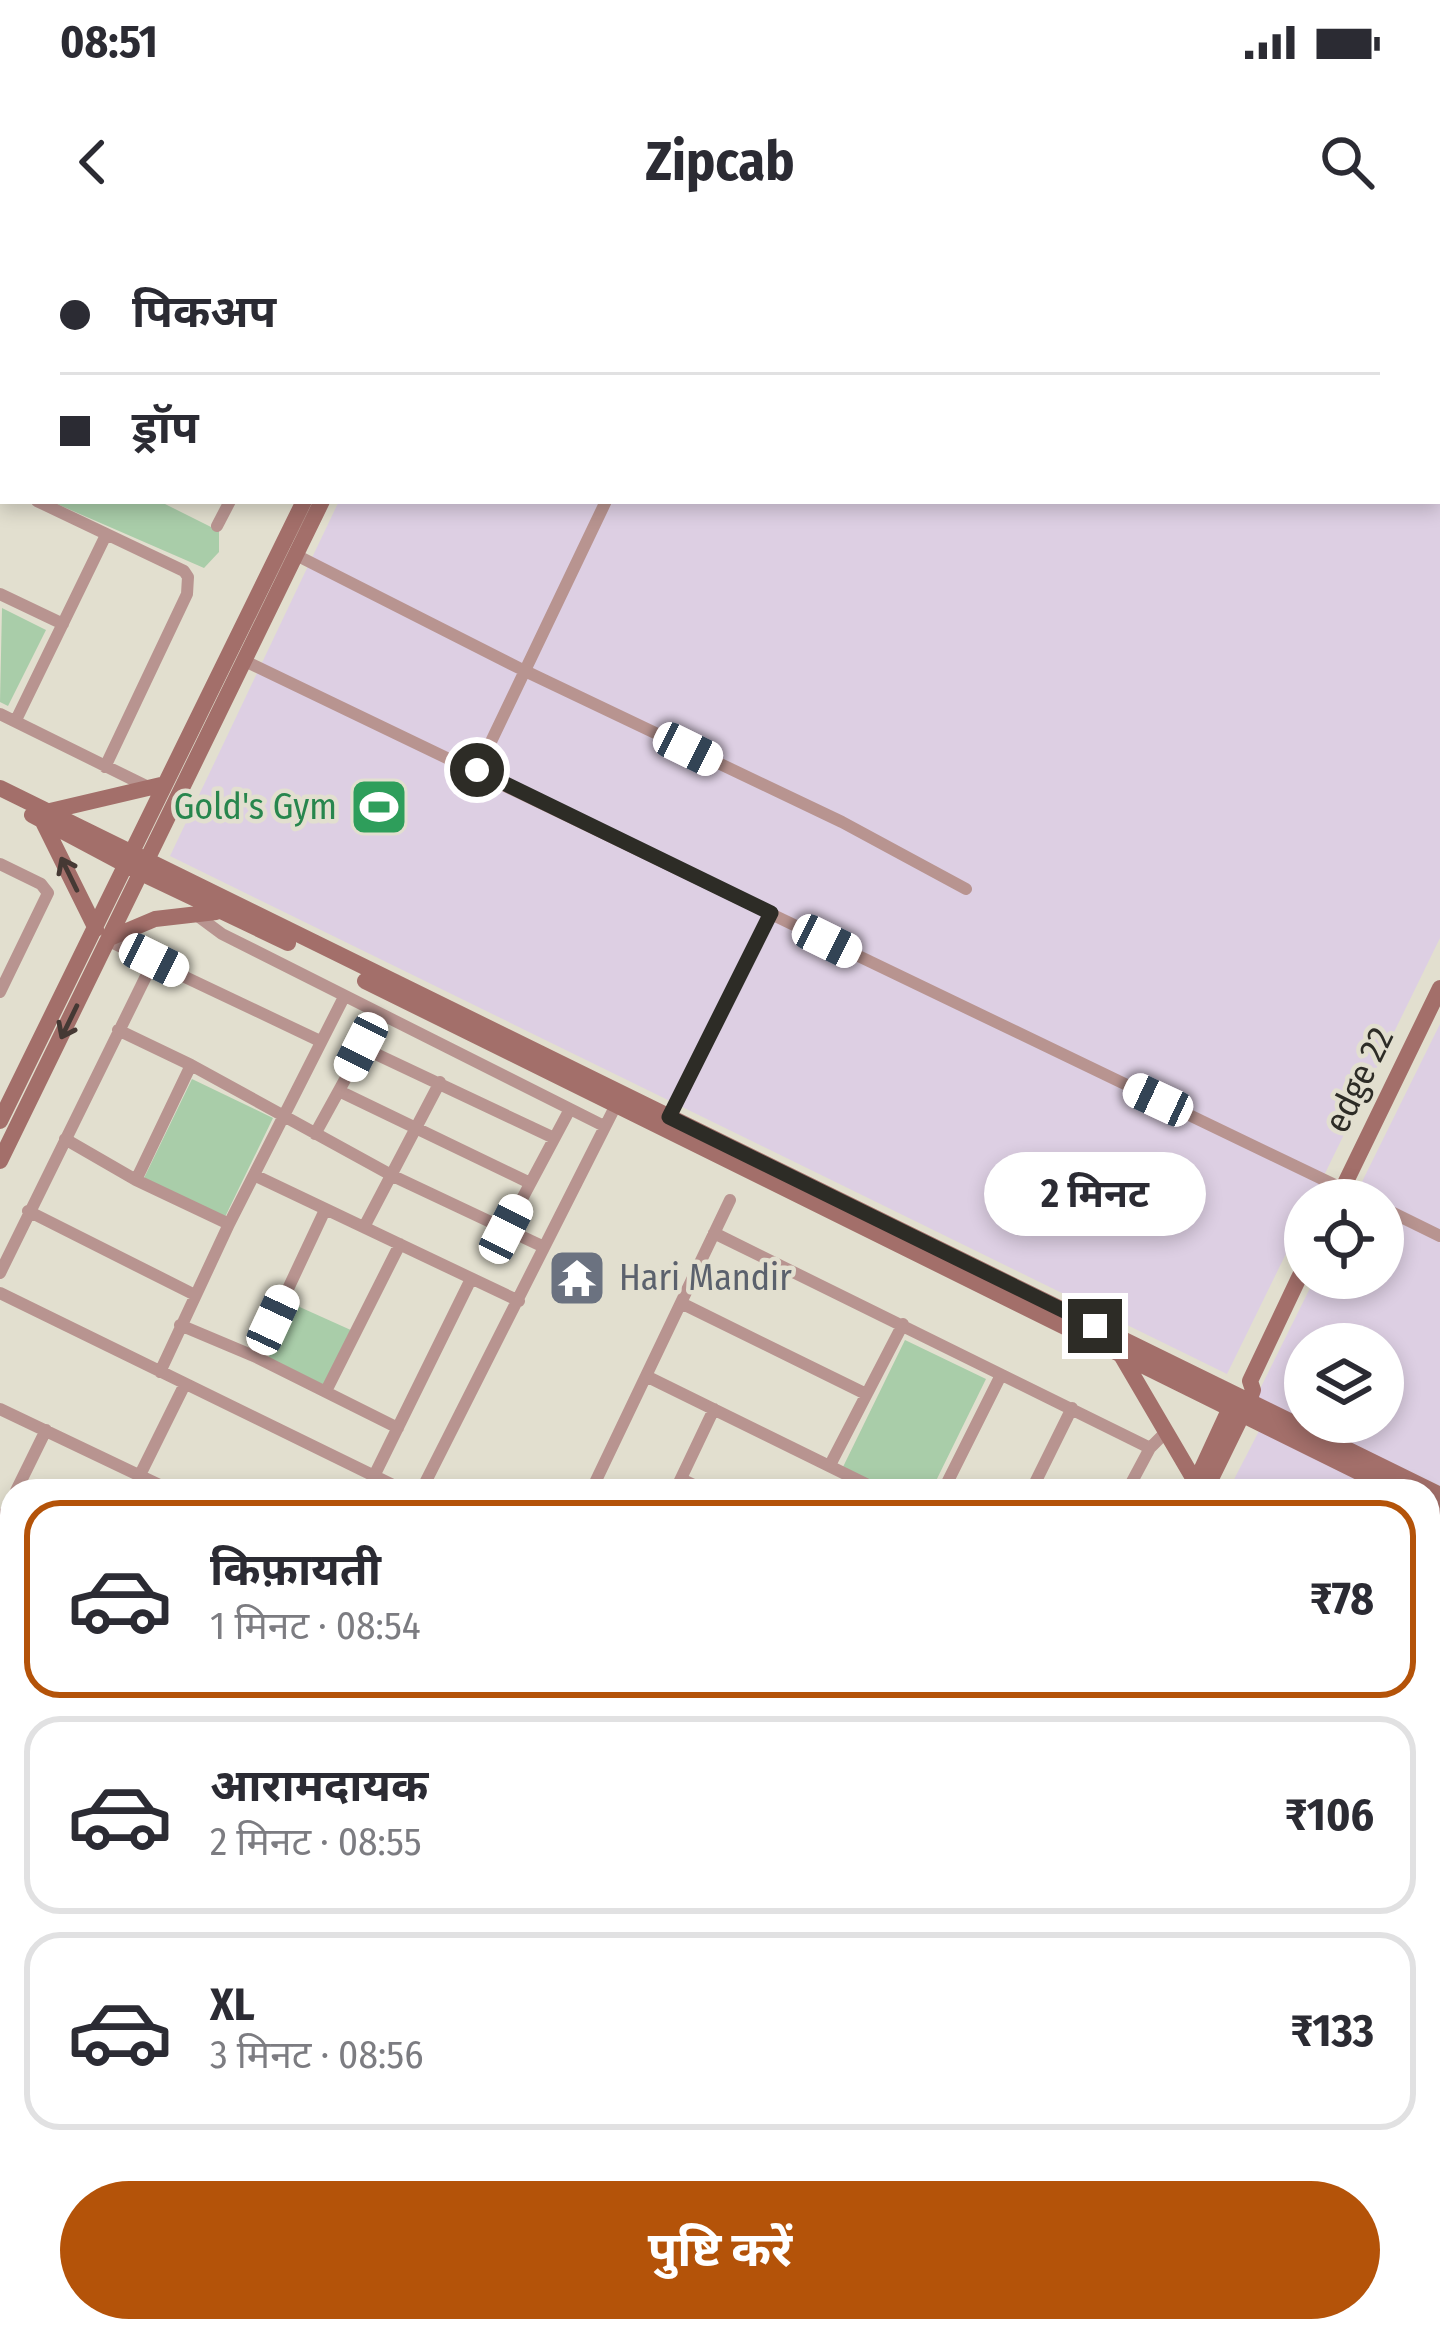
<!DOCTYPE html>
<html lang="hi">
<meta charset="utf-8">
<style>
body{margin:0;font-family:"Fira Sans Condensed","Noto Sans Devanagari",sans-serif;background:#f7f7f7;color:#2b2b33;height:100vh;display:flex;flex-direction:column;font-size:45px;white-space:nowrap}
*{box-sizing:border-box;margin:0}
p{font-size:39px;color:#7c7c81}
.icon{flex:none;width:66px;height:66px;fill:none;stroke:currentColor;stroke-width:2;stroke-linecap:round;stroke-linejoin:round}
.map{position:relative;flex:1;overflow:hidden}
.drawer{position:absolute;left:0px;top:1239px;width:1440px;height:864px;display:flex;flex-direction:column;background:#fff;border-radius:36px 36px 0 0;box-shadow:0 6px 18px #0003}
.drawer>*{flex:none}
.banner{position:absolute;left:0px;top:0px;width:1440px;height:264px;box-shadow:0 6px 18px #0003;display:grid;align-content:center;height:264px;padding:0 60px;background:#fff}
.buttons{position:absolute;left:1284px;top:939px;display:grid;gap:24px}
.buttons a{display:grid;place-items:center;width:120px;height:120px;border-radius:50%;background:#fff;box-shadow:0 6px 18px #0003;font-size:60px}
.end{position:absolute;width:54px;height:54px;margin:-27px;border:15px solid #2d2c26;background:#fff;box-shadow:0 0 0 6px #fff}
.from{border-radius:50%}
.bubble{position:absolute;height:84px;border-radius:42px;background:#fff;box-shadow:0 6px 18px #0003;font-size:39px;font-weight:700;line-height:84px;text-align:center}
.car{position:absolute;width:36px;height:72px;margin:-36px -18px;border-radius:15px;box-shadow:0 0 9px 3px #0007;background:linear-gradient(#fff 24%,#345 0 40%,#fff 0 76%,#345 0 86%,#fff 0)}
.banner b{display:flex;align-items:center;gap:42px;height:114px;font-size:45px}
.banner b+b{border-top:3px solid #e1e1e2}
.banner i{width:30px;height:30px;background:#2b2b33}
ul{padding:21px 0 0;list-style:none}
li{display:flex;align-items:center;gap:36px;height:198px;margin:0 24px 18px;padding:0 36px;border:6px solid #e1e1e2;border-radius:36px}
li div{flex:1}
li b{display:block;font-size:45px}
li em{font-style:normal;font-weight:700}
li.selected{border-color:#b45309}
li>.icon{width:108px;height:108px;stroke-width:1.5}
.cta{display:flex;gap:24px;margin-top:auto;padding:24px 60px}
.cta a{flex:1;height:138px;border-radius:72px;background:#b45309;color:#fff;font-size:48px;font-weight:700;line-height:138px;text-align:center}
.status{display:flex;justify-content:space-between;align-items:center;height:84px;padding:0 60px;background:#fff;direction:ltr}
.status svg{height:33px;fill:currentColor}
header{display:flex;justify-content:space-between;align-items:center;height:156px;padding:0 60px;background:#fff;font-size:54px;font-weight:700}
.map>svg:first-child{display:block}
.industrial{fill:#ddcfe3}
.green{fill:#a9cda9}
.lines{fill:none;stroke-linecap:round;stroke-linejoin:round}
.minor{stroke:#b89490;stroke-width:12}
.tertiary{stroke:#b89490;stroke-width:15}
.secondary{stroke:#a36f6a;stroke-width:16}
.oneway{stroke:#453934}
.route{stroke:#2d2c26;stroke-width:15}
.labels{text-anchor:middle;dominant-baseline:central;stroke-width:9;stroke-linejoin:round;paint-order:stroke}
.leisure-label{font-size:36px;fill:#27864d;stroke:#e2dfcf;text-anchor:end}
.street-label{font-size:36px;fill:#2d2c26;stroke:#e2dfcf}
.worship-label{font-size:36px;fill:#5b616d;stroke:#e2dfcf;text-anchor:start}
</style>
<div class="status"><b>08:51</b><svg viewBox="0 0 49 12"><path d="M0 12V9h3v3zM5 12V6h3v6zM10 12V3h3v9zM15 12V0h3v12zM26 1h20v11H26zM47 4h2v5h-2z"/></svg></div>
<header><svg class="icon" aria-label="back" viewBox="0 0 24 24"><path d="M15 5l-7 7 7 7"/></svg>Zipcab<svg class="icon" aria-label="search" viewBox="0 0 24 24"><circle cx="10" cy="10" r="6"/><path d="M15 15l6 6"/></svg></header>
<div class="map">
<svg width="1440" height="2103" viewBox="0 0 1440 2103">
<rect width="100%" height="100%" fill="#e2dfcf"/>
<path class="industrial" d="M464,0H1440V698L1312,960H1305V975L1227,1134L170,616L339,261H1437V3H463Z
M1440,784V1246L1307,1182H1383V1104H1305V1181L1256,1157L1315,1038H1383V960H1353Z
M1260,1189L1380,1251H1228Z
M1428,1276L1440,1282V1572L1428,1597Z
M1428,1877L1440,1883V2103H805L811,2091H1428Z"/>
<path class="green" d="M50,261H159L219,291V312L204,328Z
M2,368L46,390L8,466L0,462Z
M192,839L273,878L225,977L144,938Z
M293,1064L353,1091L326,1148L267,1120Z
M905,1100L986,1139L931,1251H889L842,1229Z"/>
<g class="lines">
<path class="minor" d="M85,0L91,3
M291,0L297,3
M0,2L1,0
M114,3L115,0
M227,3L229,0
M356,3L357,0
M731,3L732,0
M0,231L3,225
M0,241L3,243
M37,261L184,331L188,337L187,354L105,527
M217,286L230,261
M296,315L523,430L842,582L966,649
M0,354L63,384
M245,421L1366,960
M0,474L148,547
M16,480L105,297
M477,531L606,261
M0,624L41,644L48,653L0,752
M195,674L222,694L604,886
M109,701L320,801
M118,790L191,825L393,936L544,1007
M361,807L554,898
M339,851L530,943
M669,877L771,673
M315,894L380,776
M65,899L136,940L229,984
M254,935L519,1061
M136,940L191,825
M1383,968L1440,996
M28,971L195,1055
M364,987L440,842
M506,989L570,869
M714,993L1150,1208
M0,1033L154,720
M0,1053L405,1251
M681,1063L866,1154
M180,1085L256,1117L398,1188
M256,1117L325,970
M160,1132L229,984L344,757
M646,1136L880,1251
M326,1151L400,1004
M0,1169L172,1251
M830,1225L903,1084
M374,1236L471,1039
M681,1239L706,1251
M16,1251L46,1190
M132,1251L184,1146
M421,1251L618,861
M591,1251L730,960
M675,1251L714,1169
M943,1251L1001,1135
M1031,1251L1072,1168
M1127,1251L1150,1208L1164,1194
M0,1283L12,1259
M0,1520L12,1495
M1428,1593L1440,1569
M1440,1685V1692
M1428,1858L1440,1865
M0,1924L12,1930
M384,2091L409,2103
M691,2091L716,2103
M29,2103L35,2091
M183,2103L189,2091
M269,2103L274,2091
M364,2103L370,2091
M544,2103L550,2091
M595,2103L601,2091
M669,2103L676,2091
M747,2103L753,2091"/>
<path class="tertiary" d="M0,1721L12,1726
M0,1747L12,1751
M942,2091L964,2103
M971,2091L996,2103"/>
<path class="secondary" d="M430,3L432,0
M446,3L448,0
M0,548L1440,1255
M50,571L165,544
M32,575L139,632L288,703
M43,582L96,689
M110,698L155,679L216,672
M365,741L1397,1251
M0,881L304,261
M0,921L322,261
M1337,960L1440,748
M1121,1115L1196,1243
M1192,1250L1234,1159
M1205,1251L1249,1161L1253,1150L1250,1141L1305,1025
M1428,1266L1440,1272
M777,2103L783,2091
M804,2103L838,2091"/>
</g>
<defs><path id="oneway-shaft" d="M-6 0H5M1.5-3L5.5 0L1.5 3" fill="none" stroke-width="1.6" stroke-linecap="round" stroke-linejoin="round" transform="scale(3)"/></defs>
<g class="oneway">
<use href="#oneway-shaft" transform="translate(69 634) rotate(-116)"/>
<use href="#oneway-shaft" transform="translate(69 782) rotate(116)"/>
</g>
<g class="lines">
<path class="route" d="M477,530L771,673L669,877L1095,1086"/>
</g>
<defs>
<g id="stadium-square" transform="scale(3)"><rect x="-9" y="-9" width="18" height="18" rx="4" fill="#2e9e5b" stroke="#e2dfcf"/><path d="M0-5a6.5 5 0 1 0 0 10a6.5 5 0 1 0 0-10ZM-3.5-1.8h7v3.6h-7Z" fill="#fff"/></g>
<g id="temple-square" transform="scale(3)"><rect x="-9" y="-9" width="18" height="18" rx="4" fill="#6b7280" stroke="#e2dfcf"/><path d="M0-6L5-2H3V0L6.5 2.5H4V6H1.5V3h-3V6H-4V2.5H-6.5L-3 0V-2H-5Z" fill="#fff"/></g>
</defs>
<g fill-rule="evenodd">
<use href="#stadium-square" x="379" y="567"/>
<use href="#temple-square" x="577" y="1038"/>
</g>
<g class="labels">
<g class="leisure-label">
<text x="337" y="567">Gold's Gym</text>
</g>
<g class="street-label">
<text transform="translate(1359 840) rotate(-64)">edge 22</text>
</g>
<g class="worship-label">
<text x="619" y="1038">Hari Mandir</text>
</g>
</g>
</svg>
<div class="buttons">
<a><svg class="icon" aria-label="locate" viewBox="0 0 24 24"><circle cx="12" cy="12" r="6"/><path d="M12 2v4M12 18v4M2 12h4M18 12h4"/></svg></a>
<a><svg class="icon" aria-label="layers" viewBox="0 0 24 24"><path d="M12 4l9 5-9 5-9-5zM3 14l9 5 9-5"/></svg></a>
</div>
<i class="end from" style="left:477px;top:530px"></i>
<i class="end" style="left:1095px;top:1086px"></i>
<div class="bubble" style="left:984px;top:912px;width:222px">2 मिनट</div>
<i class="car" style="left:688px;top:509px;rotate:116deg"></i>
<i class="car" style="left:827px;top:701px;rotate:116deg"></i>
<i class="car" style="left:154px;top:720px;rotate:116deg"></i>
<i class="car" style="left:361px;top:807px;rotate:207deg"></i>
<i class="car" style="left:1158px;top:860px;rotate:295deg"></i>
<i class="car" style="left:506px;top:989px;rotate:27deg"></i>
<i class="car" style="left:273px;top:1080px;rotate:25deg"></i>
<div class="banner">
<b><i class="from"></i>पिकअप</b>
<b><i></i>ड्रॉप</b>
</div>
<section class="drawer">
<ul>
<li class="selected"><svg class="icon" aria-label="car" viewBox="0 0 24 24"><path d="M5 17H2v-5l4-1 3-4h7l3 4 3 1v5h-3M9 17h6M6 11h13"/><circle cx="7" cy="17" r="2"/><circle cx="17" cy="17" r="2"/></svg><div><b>किफ़ायती</b><p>1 मिनट · 08:54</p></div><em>₹78</em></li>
<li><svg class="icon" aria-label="car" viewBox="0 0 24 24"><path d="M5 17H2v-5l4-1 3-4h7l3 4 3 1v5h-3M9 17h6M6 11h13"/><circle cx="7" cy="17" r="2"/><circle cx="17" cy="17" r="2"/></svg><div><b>आरामदायक</b><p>2 मिनट · 08:55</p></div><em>₹106</em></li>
<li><svg class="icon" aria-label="car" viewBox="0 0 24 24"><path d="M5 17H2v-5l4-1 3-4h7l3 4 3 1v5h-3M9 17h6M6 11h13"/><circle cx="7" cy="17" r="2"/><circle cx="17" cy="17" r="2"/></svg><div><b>XL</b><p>3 मिनट · 08:56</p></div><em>₹133</em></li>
</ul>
<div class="cta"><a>पुष्टि करें</a></div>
</section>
</div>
